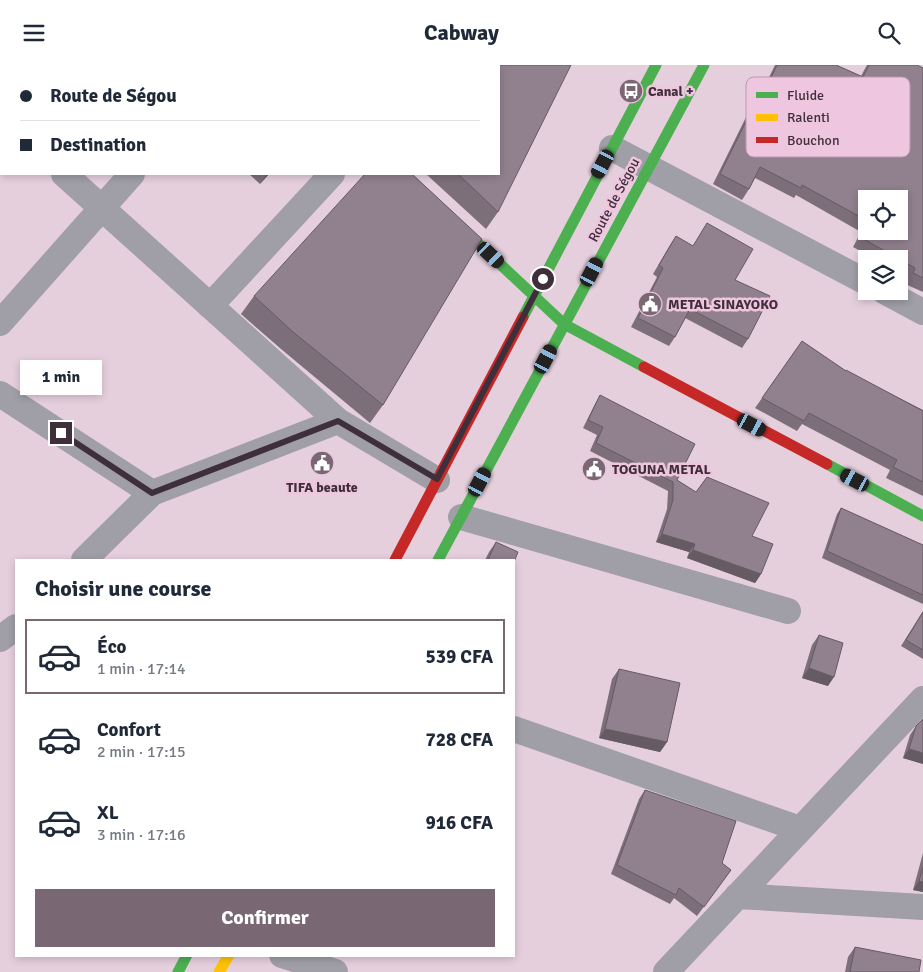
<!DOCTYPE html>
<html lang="fr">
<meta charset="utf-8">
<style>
body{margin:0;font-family:Signika,sans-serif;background:#f6f6f7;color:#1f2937;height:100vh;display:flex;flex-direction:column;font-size:19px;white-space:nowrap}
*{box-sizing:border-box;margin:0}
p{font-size:16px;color:#747a83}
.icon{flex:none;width:28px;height:28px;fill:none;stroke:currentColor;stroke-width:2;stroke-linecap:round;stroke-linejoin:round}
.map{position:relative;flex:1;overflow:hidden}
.panel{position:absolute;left:15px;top:494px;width:500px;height:398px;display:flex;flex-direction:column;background:#fff;border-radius:0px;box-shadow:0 2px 8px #0003}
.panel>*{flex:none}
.guide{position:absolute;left:0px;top:0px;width:500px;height:110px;box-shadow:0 2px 8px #0003;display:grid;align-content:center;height:110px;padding:0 20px;background:#fff}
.fabs{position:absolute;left:858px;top:125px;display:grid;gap:10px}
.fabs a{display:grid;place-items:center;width:50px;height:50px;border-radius:0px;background:#fff;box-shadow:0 2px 8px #0003;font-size:25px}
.end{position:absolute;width:22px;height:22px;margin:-11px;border:6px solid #3f2f3a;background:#fff;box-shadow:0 0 0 2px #fff}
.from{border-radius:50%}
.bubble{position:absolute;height:35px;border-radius:0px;background:#fff;box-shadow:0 2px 8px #0003;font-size:16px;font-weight:800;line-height:35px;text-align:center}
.car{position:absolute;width:15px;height:30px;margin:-15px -8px;border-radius:6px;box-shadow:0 0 4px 1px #0007;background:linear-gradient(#222 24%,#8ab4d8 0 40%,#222 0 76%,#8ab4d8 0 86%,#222 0)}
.guide b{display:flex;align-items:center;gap:18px;height:48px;font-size:19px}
.guide b+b{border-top:1px solid #e0e1e3}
.guide i{width:12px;height:12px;background:#1f2937}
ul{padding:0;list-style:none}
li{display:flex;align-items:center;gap:15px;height:75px;margin:0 10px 8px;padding:0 10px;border:2px solid transparent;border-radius:0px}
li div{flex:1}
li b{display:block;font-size:19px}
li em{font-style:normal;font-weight:800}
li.current{border-color:#796773}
li>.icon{width:45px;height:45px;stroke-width:1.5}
h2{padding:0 20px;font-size:22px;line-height:60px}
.button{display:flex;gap:10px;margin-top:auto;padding:10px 20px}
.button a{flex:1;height:58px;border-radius:0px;background:#796773;color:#fff;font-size:20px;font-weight:800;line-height:58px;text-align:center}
header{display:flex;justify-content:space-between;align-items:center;height:65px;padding:0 20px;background:#fff;font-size:22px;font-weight:800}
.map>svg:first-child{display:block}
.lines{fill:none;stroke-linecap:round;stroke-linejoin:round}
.street{stroke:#a09ea6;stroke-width:26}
.fast{stroke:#4caf50;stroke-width:11}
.slow{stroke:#ffc107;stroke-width:11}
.jam{stroke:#c62828;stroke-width:11}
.wall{fill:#7d6f7a;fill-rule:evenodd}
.shaded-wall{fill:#665a63}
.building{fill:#91818e;stroke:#665a63}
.route{stroke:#3f2f3a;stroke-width:6}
.labels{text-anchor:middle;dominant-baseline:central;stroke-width:5;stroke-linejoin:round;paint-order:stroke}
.poi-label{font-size:14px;font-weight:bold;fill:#3f2f3a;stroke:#efc6df;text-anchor:start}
.street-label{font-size:14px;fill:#3f2f3a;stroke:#efc6df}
.key{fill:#efc6df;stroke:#ba99ae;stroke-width:1}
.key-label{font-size:14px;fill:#3f2f3a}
</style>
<header><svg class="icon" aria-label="menu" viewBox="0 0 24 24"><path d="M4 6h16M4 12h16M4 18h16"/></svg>Cabway<svg class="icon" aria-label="search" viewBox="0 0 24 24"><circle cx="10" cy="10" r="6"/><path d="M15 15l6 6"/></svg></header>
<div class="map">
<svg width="923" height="907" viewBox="0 0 923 907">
<rect width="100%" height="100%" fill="#e6cfdd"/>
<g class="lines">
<path class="street" d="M289,0L290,1
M44,1L45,0
M227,1L228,0
M0,50L1,51
M612,83L866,217
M64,109L338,356L437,415
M884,226L923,247
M210,241L332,109
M0,258L132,109
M0,329L152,428
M461,452L788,546
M84,495L152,428L338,356
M0,574L16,562
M514,664L800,764
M737,831L923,842
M282,890L335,907
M666,907L923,634"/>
<path class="fast" d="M404,109L564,259L644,302
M523,252L656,0
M827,399L923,451
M438,495L704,0
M178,907L187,890"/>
<path class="slow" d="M219,907L229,890"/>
<path class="jam" d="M644,302L827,399
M395,495L523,252"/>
</g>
<path class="wall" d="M775,0H836L861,11L867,0H917L923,3V227L905,219L908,213L899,208V194H874L853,182L861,167L796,130L794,133L755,113L749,124L742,135L713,119L751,42L758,32L759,33ZM866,134L899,166H866Z
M249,109H269L260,119Z
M426,109H499L498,147L486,164Z
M707,158L735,215L748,274L742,283L685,253L675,272L669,281L631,262L657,212L653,209L670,180L676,171L693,181Z
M254,231L383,340L370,358L281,284L241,249Z
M802,276L846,306L923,345V431L886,413L890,405L802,359L797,366L755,343Z
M600,330L677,415L752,471L761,509L755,518L687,493L689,487L656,477L667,444L668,426L590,386L597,370L583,363L595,339Z
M841,443L923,480V539L822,493L837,449Z
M496,477L514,495H485L489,487Z
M923,546V594L901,581Z
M819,570L828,621L802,613L812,580Z
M619,604L667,677L660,687L599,673L612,614Z
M916,661L923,699L903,693L910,670Z
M645,725L722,798L731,805L697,851L674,833L670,839L611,809L639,734Z
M923,788V827L913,825Z
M855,882L919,907H845L848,892Z"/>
<path class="shaded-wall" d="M267,109H269L260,119Z
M662,469L695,479L689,487L656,477Z
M693,485L761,509L755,518L687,493Z
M809,603L834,612L828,621L802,613Z
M605,664L667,677L660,687L599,673Z
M909,684L923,688V699L903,693Z
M919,816L923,817V827L913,825Z"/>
<path class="building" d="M450,0H571L498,147L458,109H499V1H449Z
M777,0H836L863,12L869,0H917L923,3V213L913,208L915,203L860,172L866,161V166H899V134H866V155L802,120L801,123L760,102L749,124L720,109L758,32L761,34Z
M365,109H412L482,174L383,340L293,267L254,231Z
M707,158L753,184L735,215L770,231L748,274L690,244L675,272L638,253L663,203L659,200L676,171L693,181Z
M802,276L846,306V305L923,346V417L893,402L897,395L809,348L804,356L762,333Z
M600,330L695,379L677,415L696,427L707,412L769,438L752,471L773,479L761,509L693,485L695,479L662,469L673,435V417L596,378L603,362L588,355Z
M841,443L923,480V530L827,486Z
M496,477L518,487L514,497V495H488Z
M923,547V585L906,575Z
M819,570L843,578L834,612L809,603Z
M619,604L680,618L667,677L605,664Z
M923,654V688L909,684L916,661Z
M645,725L736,756L722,798L731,805L704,842L679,823L676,830L617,800Z
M923,802V817L919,816Z
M855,882L921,895L919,907H850Z"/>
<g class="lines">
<path class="route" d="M61,368L152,428L338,356L437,414L543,214"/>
</g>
<defs>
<g id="bus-disc" transform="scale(1.25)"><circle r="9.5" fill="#796773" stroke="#efc6df"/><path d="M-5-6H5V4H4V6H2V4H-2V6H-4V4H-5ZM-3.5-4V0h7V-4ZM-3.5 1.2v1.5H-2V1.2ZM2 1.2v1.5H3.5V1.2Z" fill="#fff"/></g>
<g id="civic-disc" transform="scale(1.25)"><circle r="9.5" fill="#796773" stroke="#efc6df"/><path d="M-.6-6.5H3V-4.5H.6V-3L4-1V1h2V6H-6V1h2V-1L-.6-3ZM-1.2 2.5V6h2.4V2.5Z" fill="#fff"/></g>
</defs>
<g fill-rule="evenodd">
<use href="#bus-disc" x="631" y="26"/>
<use href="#civic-disc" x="650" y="239"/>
<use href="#civic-disc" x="322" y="398"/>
<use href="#civic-disc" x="594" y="404"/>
</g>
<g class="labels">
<g class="poi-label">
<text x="648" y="26">Canal +</text>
<text x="668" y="239">METAL SINAYOKO</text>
<text x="612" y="404">TOGUNA METAL</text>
<text x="322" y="422" text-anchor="middle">TIFA beaute</text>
</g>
<g class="street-label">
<text transform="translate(614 135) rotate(-62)">Route de Ségou</text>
</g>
</g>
<rect x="746" y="12" width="164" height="80" rx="8" class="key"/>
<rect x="756" y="27" width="22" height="6" fill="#4caf50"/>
<rect x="756" y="49" width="22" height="7" fill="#ffc107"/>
<rect x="756" y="72" width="22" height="6" fill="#c62828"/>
<g class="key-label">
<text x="787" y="35">Fluide</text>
<text x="787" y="57">Ralenti</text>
<text x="787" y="80">Bouchon</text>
</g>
</svg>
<div class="fabs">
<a><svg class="icon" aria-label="locate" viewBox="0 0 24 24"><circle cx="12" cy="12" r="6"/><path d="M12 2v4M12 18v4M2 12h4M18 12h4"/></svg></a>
<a><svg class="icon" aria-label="layers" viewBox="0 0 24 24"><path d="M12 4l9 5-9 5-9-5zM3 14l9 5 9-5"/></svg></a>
</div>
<i class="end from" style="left:543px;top:214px"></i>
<i class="end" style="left:61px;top:368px"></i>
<div class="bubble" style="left:20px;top:295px;width:82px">1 min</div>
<i class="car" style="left:603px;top:99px;rotate:208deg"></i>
<i class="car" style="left:491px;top:190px;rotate:133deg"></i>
<i class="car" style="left:592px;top:207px;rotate:28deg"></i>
<i class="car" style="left:546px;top:294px;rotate:28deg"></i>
<i class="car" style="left:752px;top:360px;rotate:118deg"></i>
<i class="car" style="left:855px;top:415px;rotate:298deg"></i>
<i class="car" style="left:480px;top:417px;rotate:28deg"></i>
<div class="guide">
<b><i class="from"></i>Route de Ségou</b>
<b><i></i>Destination</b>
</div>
<section class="panel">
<h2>Choisir une course</h2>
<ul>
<li class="current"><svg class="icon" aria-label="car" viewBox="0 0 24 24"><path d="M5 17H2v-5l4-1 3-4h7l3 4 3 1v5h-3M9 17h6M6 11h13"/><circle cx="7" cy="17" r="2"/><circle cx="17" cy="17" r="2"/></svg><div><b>Éco</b><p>1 min · 17:14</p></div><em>539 CFA</em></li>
<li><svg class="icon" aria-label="car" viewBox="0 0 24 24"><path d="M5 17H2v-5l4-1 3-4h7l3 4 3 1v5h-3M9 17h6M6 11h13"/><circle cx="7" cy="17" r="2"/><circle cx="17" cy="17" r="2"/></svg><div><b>Confort</b><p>2 min · 17:15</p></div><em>728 CFA</em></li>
<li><svg class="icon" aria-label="car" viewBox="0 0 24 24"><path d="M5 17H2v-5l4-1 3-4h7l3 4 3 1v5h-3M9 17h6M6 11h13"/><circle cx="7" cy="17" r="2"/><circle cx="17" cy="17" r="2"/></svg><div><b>XL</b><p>3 min · 17:16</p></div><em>916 CFA</em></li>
</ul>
<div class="button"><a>Confirmer</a></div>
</section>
</div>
